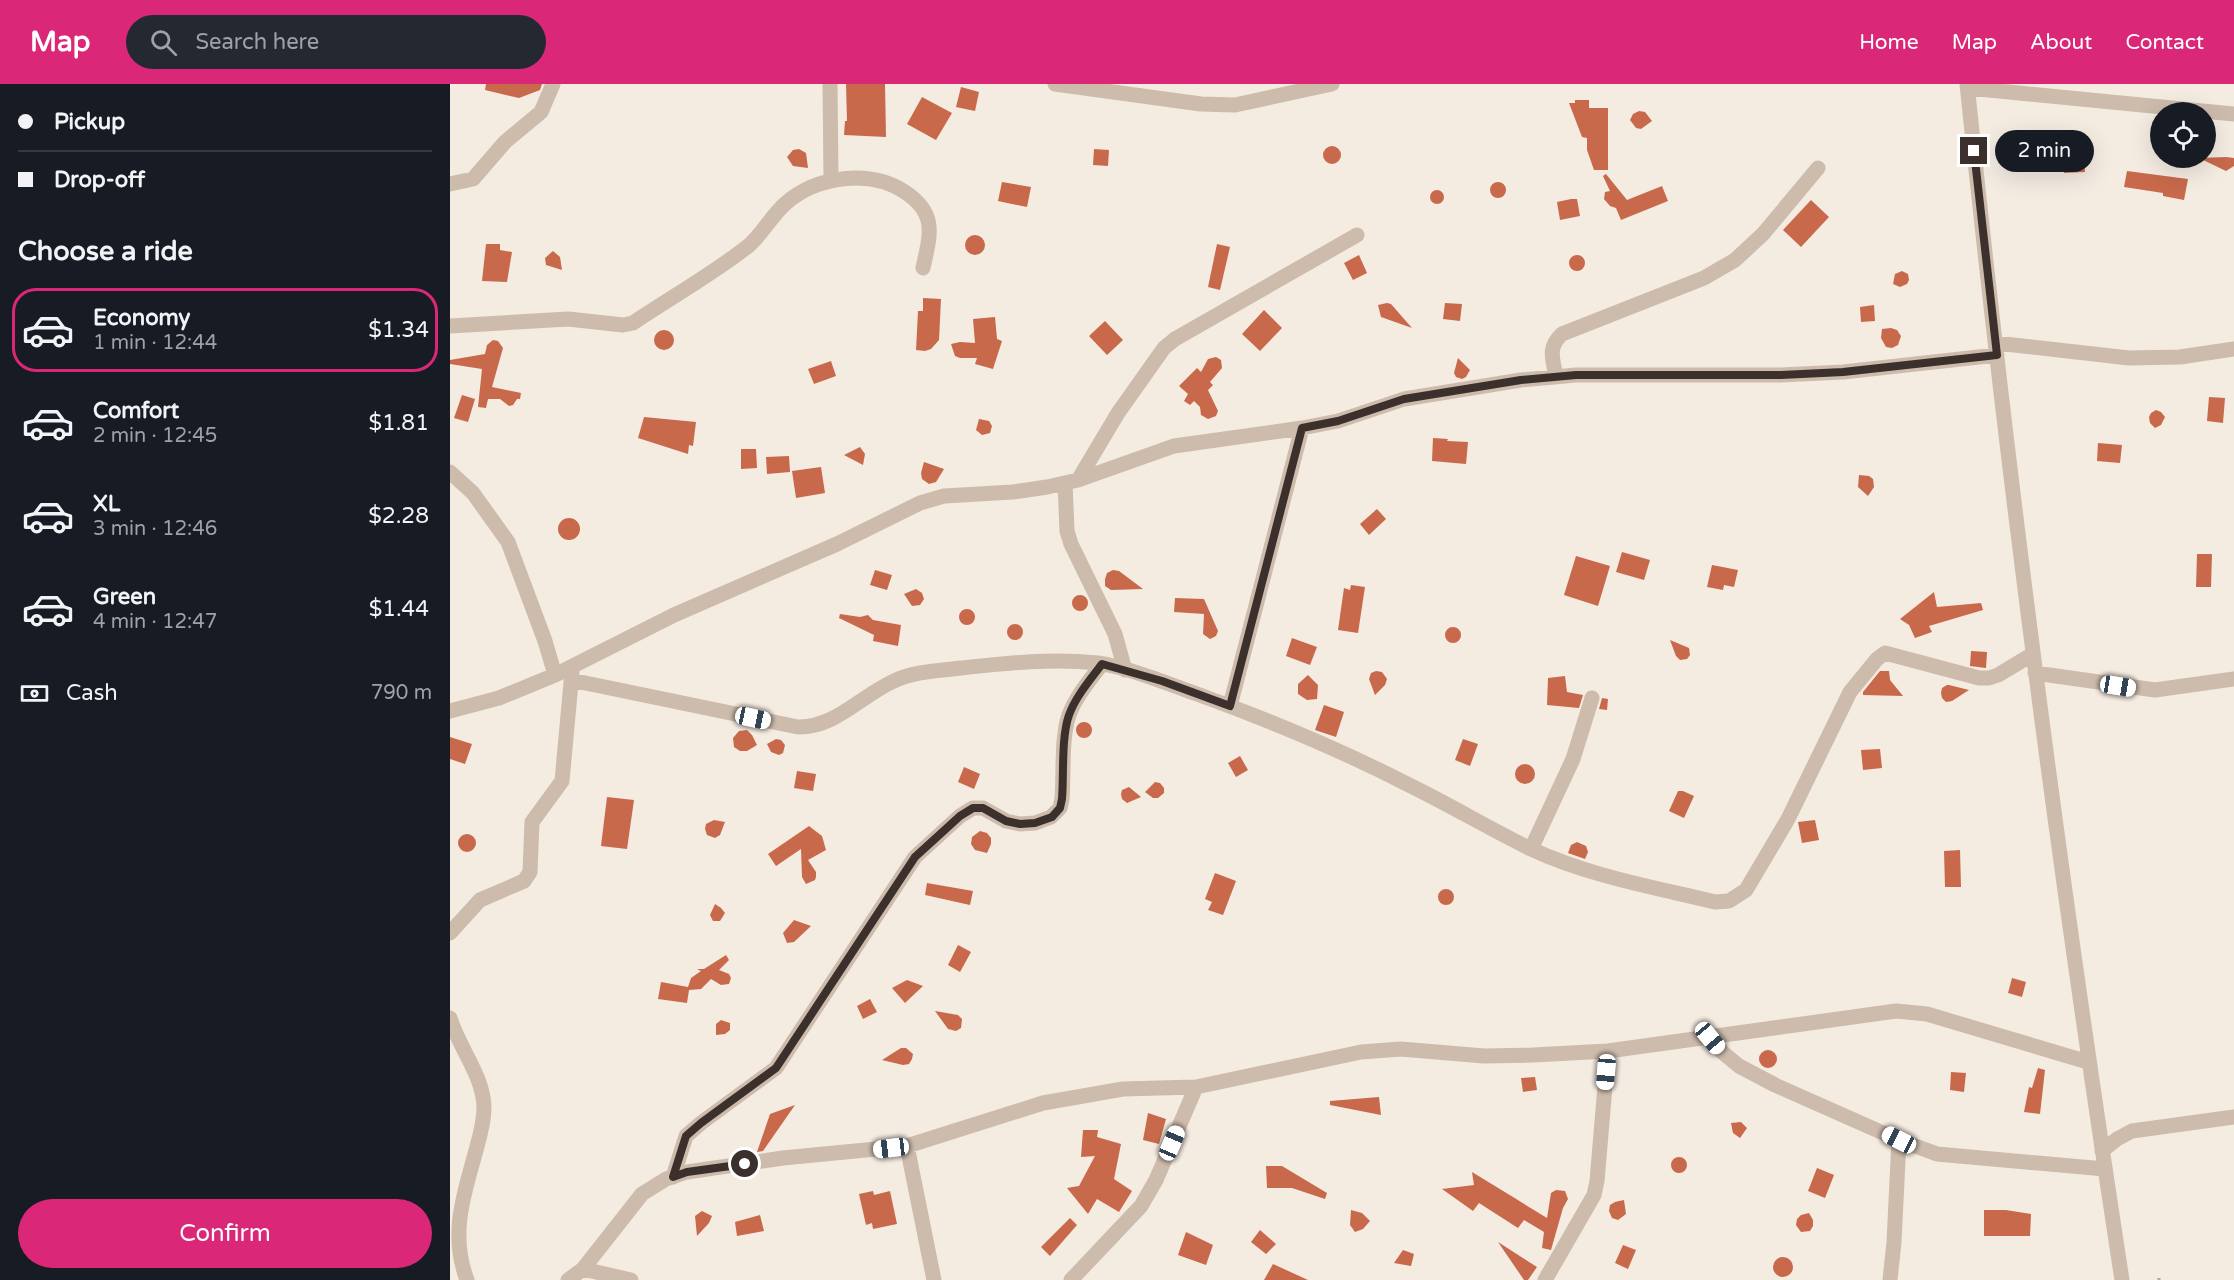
<!DOCTYPE html>
<meta charset="utf-8">
<style>
body{margin:0;font-family:"Varela Round",sans-serif;background:#242831;color:#f1f3f6;height:100vh;display:flex;flex-direction:column;font-size:22px;white-space:nowrap}
*{box-sizing:border-box;margin:0}
p{font-size:20px;color:#9ea1a6}
.icon{flex:none;width:33px;height:33px;fill:none;stroke:currentColor;stroke-width:2;stroke-linecap:round;stroke-linejoin:round}
.map{position:relative;flex:1;overflow:hidden}
.drawer{display:flex;flex-direction:column;background:#171b24;width:450px}
.drawer>*{flex:none}
.guide{display:grid;align-content:center;height:132px;padding:0 18px;background:#171b24}
.buttons{position:absolute;left:1700px;top:18px;display:grid;gap:12px}
.buttons a{display:grid;place-items:center;width:66px;height:66px;border-radius:50%;background:#171b24;box-shadow:0 6px 24px #0002;font-size:30px}
.end{position:absolute;width:27px;height:27px;margin:-14px;border:8px solid #3b302b;background:#fff;box-shadow:0 0 0 3px #fff}
.from{border-radius:50%}
.bubble{position:absolute;height:42px;border-radius:21px;background:#171b24;box-shadow:0 6px 24px #0002;font-size:20px;font-weight:600;line-height:42px;text-align:center}
.car{position:absolute;width:18px;height:36px;margin:-18px -9px;border-radius:8px;box-shadow:0 0 4px 2px #0007;background:linear-gradient(#fff 24%,#345 0 40%,#fff 0 76%,#345 0 86%,#fff 0)}
.guide b{display:flex;align-items:center;gap:21px;height:57px;font-size:22px}
.guide b+b{border-top:2px solid #363941}
.guide i{width:15px;height:15px;background:#f1f3f6}
ul{padding:0;list-style:none}
li{display:flex;align-items:center;gap:18px;height:84px;margin:0 12px 9px;padding:0 6px;border:3px solid transparent;border-radius:24px}
li div{flex:1}
li b{display:block;font-size:22px}
li em{font-style:normal;font-weight:600}
li.selected{border-color:#db2777}
li>.icon{width:54px;height:54px;stroke-width:1.5}
h2{padding:0 18px;font-size:27px;line-height:72px}
.pay{display:flex;align-items:center;gap:15px;height:66px;padding:0 18px;font-size:22px}
.pay p{margin-inline-start:auto}
.action{display:flex;gap:12px;margin-top:auto;padding:12px 18px}
.action a{flex:1;height:69px;border-radius:36px;background:#db2777;color:#fff;font-size:24px;font-weight:600;line-height:69px;text-align:center}
header{display:flex;align-items:center;gap:36px;box-sizing:border-box;height:84px;padding:0 30px;background:#db2777;color:#fff}
header strong{font-size:28px}
nav{display:flex;gap:33px;margin-inline-start:auto;font-size:21px}
.search{width:420px;height:54px;background:#242831;display:flex;align-items:center;gap:15px;box-sizing:border-box;padding:0 21px;border-radius:33px;color:#9ea1a6;font-size:22px}
main{display:flex;flex:1;min-height:0}
.map>svg:first-child{display:block}
.building{fill:#c8694b}
.lines{fill:none;stroke-linecap:round;stroke-linejoin:round}
.path{stroke:#b9a596;stroke-width:3;stroke-dasharray:3 3;stroke-linecap:butt}
.minor{stroke:#cdbbac;stroke-width:15}
.route{stroke:#3b302b;stroke-width:8}
</style>
<header>
<strong>Map</strong>
<div class="search"><svg class="icon" aria-label="search" viewBox="0 0 24 24"><circle cx="10" cy="10" r="6"/><path d="M15 15l6 6"/></svg>Search here</div>
<nav><a>Home</a><a>Map</a><a>About</a><a>Contact</a></nav>
</header>
<main>
<section class="drawer">
<div class="guide">
<b><i class="from"></i>Pickup</b>
<b><i></i>Drop-off</b>
</div>
<h2>Choose a ride</h2>
<ul>
<li class="selected"><svg class="icon" aria-label="car" viewBox="0 0 24 24"><path d="M5 17H2v-5l4-1 3-4h7l3 4 3 1v5h-3M9 17h6M6 11h13"/><circle cx="7" cy="17" r="2"/><circle cx="17" cy="17" r="2"/></svg><div><b>Economy</b><p>1 min · 12:44</p></div><em>$1.34</em></li>
<li><svg class="icon" aria-label="car" viewBox="0 0 24 24"><path d="M5 17H2v-5l4-1 3-4h7l3 4 3 1v5h-3M9 17h6M6 11h13"/><circle cx="7" cy="17" r="2"/><circle cx="17" cy="17" r="2"/></svg><div><b>Comfort</b><p>2 min · 12:45</p></div><em>$1.81</em></li>
<li><svg class="icon" aria-label="car" viewBox="0 0 24 24"><path d="M5 17H2v-5l4-1 3-4h7l3 4 3 1v5h-3M9 17h6M6 11h13"/><circle cx="7" cy="17" r="2"/><circle cx="17" cy="17" r="2"/></svg><div><b>XL</b><p>3 min · 12:46</p></div><em>$2.28</em></li>
<li><svg class="icon" aria-label="car" viewBox="0 0 24 24"><path d="M5 17H2v-5l4-1 3-4h7l3 4 3 1v5h-3M9 17h6M6 11h13"/><circle cx="7" cy="17" r="2"/><circle cx="17" cy="17" r="2"/></svg><div><b>Green</b><p>4 min · 12:47</p></div><em>$1.44</em></li>
</ul>
<div class="pay"><svg class="icon" aria-label="cash" viewBox="0 0 24 24"><path d="M3 7h18v10H3z"/><circle cx="12" cy="12" r="2"/></svg>Cash<p>790 m</p></div>
<div class="action"><a>Confirm</a></div>
</section>
<div class="map">
<svg width="1784" height="1196" viewBox="0 0 1784 1196">
<rect width="100%" height="100%" fill="#f4ebe1"/>
<path class="building" d="M36,0H92L90,6L69,14L35,6Z
M396,0H435L436,53L394,51L395,37H397Z
M511,3L529,8L525,27L506,23Z
M472,13L502,29L486,56L457,40Z
M1125,16H1139V24H1158V86H1144L1137,66V54L1132,53L1119,19H1125Z
M1189,27L1195,28L1202,37L1191,45L1186,44L1180,36L1183,30Z
M1633,54L1635,88L1614,89L1612,55Z
M873 71a9 9 0 1 1 18 0a9 9 0 1 1-18 0Z
M349,65L356,69L358,84L343,82L337,73L343,66Z
M644,65L659,66L658,82L643,81Z
M1776,73L1784,74V82L1776,87L1749,74Z
M1677,87L1738,95L1734,116L1713,112V109L1674,103Z
M1156,90L1177,116L1212,102L1218,117L1171,136L1166,124L1160,122L1154,115L1155,108L1160,107L1153,92Z
M1040 106a8 8 0 1 1 16 0a8 8 0 1 1-16 0Z
M552,98L581,103L577,123L548,117Z
M980 113a7 7 0 1 1 14 0a7 7 0 1 1-14 0Z
M1121,115H1127L1130,132L1110,136L1107,118Z
M1361,116L1379,133L1351,163L1333,146Z
M515 161a10 10 0 1 1 20 0a10 10 0 1 1-20 0Z
M36,160H50V166L62,168L57,198L32,197Z
M767,160L780,163L770,206L758,203Z
M103,167L110,173L112,186L96,181L95,174Z
M909,171L917,189L903,196L894,179Z
M1119 179a8 8 0 1 1 16 0a8 8 0 1 1-16 0Z
M1452,187L1458,190L1459,196L1457,200L1450,203L1443,200L1445,190Z
M473,214L491,215L489,256L481,265L475,267L466,266L468,227H473Z
M937,219L941,220L962,244L931,233L928,221Z
M995,219L1012,220L1010,237L993,235Z
M1424,221L1425,237L1411,238L1410,223Z
M814,226L832,244L810,267L792,250Z
M545,233L547,255L552,257L543,285L525,280L527,274H510L505,272L501,260L510,258L525,259L523,235Z
M655,237L673,256L657,271L639,252Z
M1441,244L1447,246L1451,252L1448,261L1442,264L1436,263L1431,254L1432,245Z
M204 256a10 10 0 1 1 20 0a10 10 0 1 1-20 0Z
M43,256L48,257L53,264L42,303L71,309L70,315H67L63,321L59,322L50,315H38L36,324L28,323L32,285L0,280V276L35,270L37,261Z
M766,273L771,276L772,284L760,298L763,301L758,306L768,327L766,332L758,335L751,331L750,323L744,317L740,321L734,317L738,310L729,302L747,284L751,288L758,275Z
M1008,274L1020,286L1016,293L1012,295L1006,293L1004,289Z
M381,277L386,292L364,300L358,285Z
M12,311L25,315L18,338L4,334Z
M1759,313L1775,314L1773,339L1757,337Z
M1706,326L1711,328L1715,333L1711,341L1705,344L1700,339L1699,333L1701,329Z
M194,333L246,338L243,362L239,361L238,370L188,354Z
M529,335L539,337L542,342L540,349L532,351L526,346Z
M983,354L998,355L997,357L1018,358L1016,380L982,377Z
M1648,359L1672,361L1670,379L1647,377Z
M410,363L415,370L413,381L394,371Z
M291,365H306L307,384L291,385Z
M339,372L340,388L317,390L316,373Z
M474,378L494,385L486,398L479,400L472,395L471,389Z
M371,383L375,409L346,414L342,387Z
M1409,391L1419,392L1423,395L1424,403L1418,412L1408,403Z
M927,425L936,435L919,451L910,440Z
M108 445a11 11 0 1 1 22 0a11 11 0 1 1-22 0Z
M1172,468L1200,476L1194,496L1166,488Z
M1747,470H1762L1761,503H1746Z
M1126,472L1160,482L1148,522L1114,511Z
M1262,481L1288,486L1284,503L1274,501L1273,506L1257,503Z
M425,486L442,491L437,506L420,501Z
M663,486L669,487L693,505L661,506L655,502V495L657,489Z
M901,501L915,503L908,549L888,546L894,504L900,506Z
M466,505L472,509L474,515L470,521L462,522L454,510Z
M1484,508L1487,523L1531,519L1533,526L1479,542L1482,548L1465,554L1459,541L1450,535Z
M622 519a8 8 0 1 1 16 0a8 8 0 1 1-16 0Z
M725,514L754,515L768,547L766,552L760,555L753,550L754,530L724,528Z
M509 533a8 8 0 1 1 16 0a8 8 0 1 1-16 0Z
M390,530L410,533L418,531L423,536L451,541L448,562L423,557L424,551L389,534Z
M557 548a8 8 0 1 1 16 0a8 8 0 1 1-16 0Z
M995 551a8 8 0 1 1 16 0a8 8 0 1 1-16 0Z
M842,554L867,563L860,581L836,572Z
M1220,556L1239,564L1240,571L1237,575L1230,576L1226,572Z
M1521,567L1537,568L1536,584L1520,582Z
M926,587L932,588L937,595L935,601L925,611L919,595L921,589Z
M1430,587H1439L1440,596L1453,612L1413,611V608Z
M858,591L868,601L867,615L857,616L848,610V600Z
M1115,592L1117,608L1133,611L1129,624L1097,621L1098,594Z
M1497,601H1499L1519,606L1502,617L1496,618L1492,614L1491,609L1492,604Z
M1152,614L1158,615L1157,626L1149,625Z
M874,621L894,628L886,653L865,646Z
M626 646a8 8 0 1 1 16 0a8 8 0 1 1-16 0Z
M297,646L302,651L307,661L297,667H290L284,663L283,654L289,647Z
M0,653L22,660L15,680L0,675Z
M326,655L331,656L335,661L333,669L329,671L321,668L317,660Z
M1013,655L1028,660L1020,682L1005,676Z
M1430,665L1432,684L1413,686L1411,666Z
M790,672L798,686L786,693L778,679Z
M1065 690a10 10 0 1 1 20 0a10 10 0 1 1-20 0Z
M514,683L530,690L524,705L508,698Z
M347,687L366,690L363,707L344,704Z
M705,698L710,699L714,704V709L708,714H703L695,708Z
M679,703L691,713L677,719L672,715L671,710L672,706Z
M1228,707H1233L1244,712L1234,734L1219,727Z
M157,713L184,716L177,765L151,762Z
M264,736L275,738L270,751L265,754L257,751L255,745L256,740Z
M1365,736L1369,756L1352,759L1348,738Z
M359,742L372,752L376,766L358,776L366,788V793L365,796L356,800L352,793L351,765L326,782L318,770Z
M530,747L537,749L541,754V760L537,769L525,766L521,760L522,753Z
M8 759a9 9 0 1 1 18 0a9 9 0 1 1-18 0Z
M1127,758L1136,762L1138,768L1135,775L1118,769L1121,761Z
M1510,766L1511,803H1495L1494,767Z
M765,789L786,797L773,831L758,826L762,818L755,815Z
M477,799L523,807L520,821L475,811Z
M988 813a8 8 0 1 1 16 0a8 8 0 1 1-16 0Z
M265,820L271,824L275,829L270,837H263L260,831Z
M344,836L361,842L344,858L337,859L333,849Z
M508,861L521,868L510,888L498,881Z
M276,871L279,876L269,886L279,890L281,894L279,900L271,901L261,895L251,905L239,906L237,919L208,915L211,898L238,903L241,894L251,887L247,885H254Z
M1562,894L1576,898L1572,913L1558,909Z
M457,896L473,902L455,919L442,904Z
M420,915L427,928L413,935L407,922Z
M485,927L508,931L512,935L511,944L506,947L498,945Z
M271,936L280,939V946L275,950L266,951V940Z
M451,964H456L463,970L462,975L459,980L453,981L432,976Z
M1309 975a9 9 0 1 1 18 0a9 9 0 1 1-18 0Z
M1588,984L1595,986L1590,1030L1574,1028L1579,1003L1582,1004Z
M1501,988L1516,989L1514,1008L1500,1006Z
M1085,993L1087,1006L1073,1008L1071,994Z
M929,1013L931,1031L880,1021V1017Z
M345,1021L313,1067L307,1068L320,1030Z
M698,1029L716,1035L709,1060L693,1056Z
M1291,1038L1297,1044L1290,1054L1283,1049L1281,1039Z
M633,1046H648L647,1053L671,1060L664,1095L682,1107L669,1128L647,1115L638,1130L617,1104L629,1102L645,1072L631,1073Z
M1221 1081a8 8 0 1 1 16 0a8 8 0 1 1-16 0Z
M816,1082H832L877,1109L875,1115L842,1104H817Z
M1367,1084L1384,1091L1375,1114L1358,1107Z
M1022,1088L1097,1134L1101,1109L1106,1106L1115,1107L1118,1115L1113,1124L1101,1166L1092,1164L1094,1148L1074,1136L1068,1144L1029,1119L1023,1127L992,1105L1024,1101Z
M423,1107L424,1111L440,1107L447,1140L423,1145L422,1139L416,1141L409,1110Z
M1174,1116L1176,1130L1168,1136L1162,1134L1159,1127L1160,1121L1165,1118Z
M901,1126L912,1129L920,1137L913,1145L905,1148L900,1141Z
M1534,1126H1556L1581,1130L1580,1152H1534Z
M252,1127L262,1132L259,1139L247,1152L245,1132Z
M1359,1129L1363,1136V1142L1360,1147L1351,1148L1346,1141L1347,1135L1351,1131Z
M310,1131L314,1147L287,1152L285,1138Z
M620,1134L627,1141L600,1172L591,1163Z
M810,1146L826,1160L816,1170L801,1158Z
M736,1148L763,1161L756,1181L728,1171Z
M1048,1158L1087,1183L1078,1196H1074Z
M1173,1161L1186,1166L1178,1185L1165,1179Z
M953,1166L964,1170L961,1182L944,1179Z
M1323 1183a10 10 0 1 1 20 0a10 10 0 1 1-20 0Z
M823,1180L858,1196H814Z"/>
<g class="lines">
<path class="path" d="M1709,1194V1196"/>
<path class="minor" d="M380,0L381,96
M605,0L751,20L785,21L882,0
M1517,0C1558,400 1611,799 1672,1196
M1518,4L1784,30
M0,100L23,95L55,58L91,28L103,0
M0,242L118,235L173,241L183,239C220,214 261,191 297,163C312,151 321,132 336,119C367,92 420,85 455,108C488,130 480,151 473,184
M1546,259L1679,274L1730,273L1784,265
M1106,293C1103,275 1097,264 1112,250L1254,194L1285,176L1313,150L1368,84
M0,388L23,409L58,458L95,557L105,591
M628,396L668,329L714,264L725,255L907,151
M615,399L617,447L621,460L665,550L675,586
M1585,589L1705,606L1784,595
M121,596L348,643C385,644 412,611 444,597C465,587 488,587 511,584C557,579 602,574 648,579C677,583 719,600 747,610C819,636 891,666 959,701C1000,721 1040,745 1081,765C1139,792 1203,803 1265,818L1279,817L1296,806L1338,735L1400,608L1427,575L1435,569L1529,594H1539L1548,591L1583,570
M780,622L852,344
M0,627L49,614L105,591L224,531L387,460L470,419L494,412L563,408L597,403L628,396L724,362L852,344L888,337L954,315L1071,296L1126,291H1331L1393,288L1547,271
M1081,765L1123,675L1142,614
M0,849L30,816L74,797L80,788L82,738L112,697L122,588
M0,934C9,964 34,993 34,1024C34,1040 29,1055 25,1070C13,1113 0,1151 17,1196
M1260,954L1272,968L1289,982L1325,1001L1449,1056L1487,1070L1655,1085
M457,1062L484,1196
M1652,1067L1667,1055L1682,1047L1784,1033
M223,1093L236,1052L251,1039L326,984L465,773L510,732L523,724H533L556,737L570,740L585,739L601,733L610,724L612,715C614,690 611,654 619,631C626,612 640,596 652,580
M133,1185L181,1196
M118,1196L133,1185L192,1110L216,1095L237,1088L333,1074L457,1062L593,1019L673,1005L746,1003L911,968L951,965L1034,972L1083,971L1158,967L1446,927L1477,930L1638,978
M621,1196L691,1122L706,1096L746,1003
M1095,1196L1144,1111L1147,1097L1158,967
M1440,1196L1444,1158L1449,1056"/>
</g>
<g class="lines">
<path class="route" d="M295,1080L237,1088L223,1093L236,1052L251,1039L326,984L465,773L510,732L523,724H533L556,737L570,740L585,739L602,733L610,724L612,715C614,690 611,654 619,631C626,612 640,596 652,580L712,597L780,622L852,344L888,337L954,315L1071,296L1126,291H1331L1393,288L1547,271L1524,67"/>
</g>
</svg>
<div class="buttons">
<a><svg class="icon" aria-label="locate" viewBox="0 0 24 24"><circle cx="12" cy="12" r="6"/><path d="M12 2v4M12 18v4M2 12h4M18 12h4"/></svg></a>
</div>
<i class="end from" style="left:295px;top:1080px"></i>
<i class="end" style="left:1524px;top:67px"></i>
<div class="bubble" style="left:1545px;top:46px;width:99px">2 min</div>
<i class="car" style="left:1668px;top:602px;rotate:99deg"></i>
<i class="car" style="left:303px;top:634px;rotate:102deg"></i>
<i class="car" style="left:1260px;top:954px;rotate:140deg"></i>
<i class="car" style="left:1156px;top:988px;rotate:185deg"></i>
<i class="car" style="left:1449px;top:1056px;rotate:297deg"></i>
<i class="car" style="left:722px;top:1059px;rotate:23deg"></i>
<i class="car" style="left:441px;top:1064px;rotate:263deg"></i>
</div>
</main>
